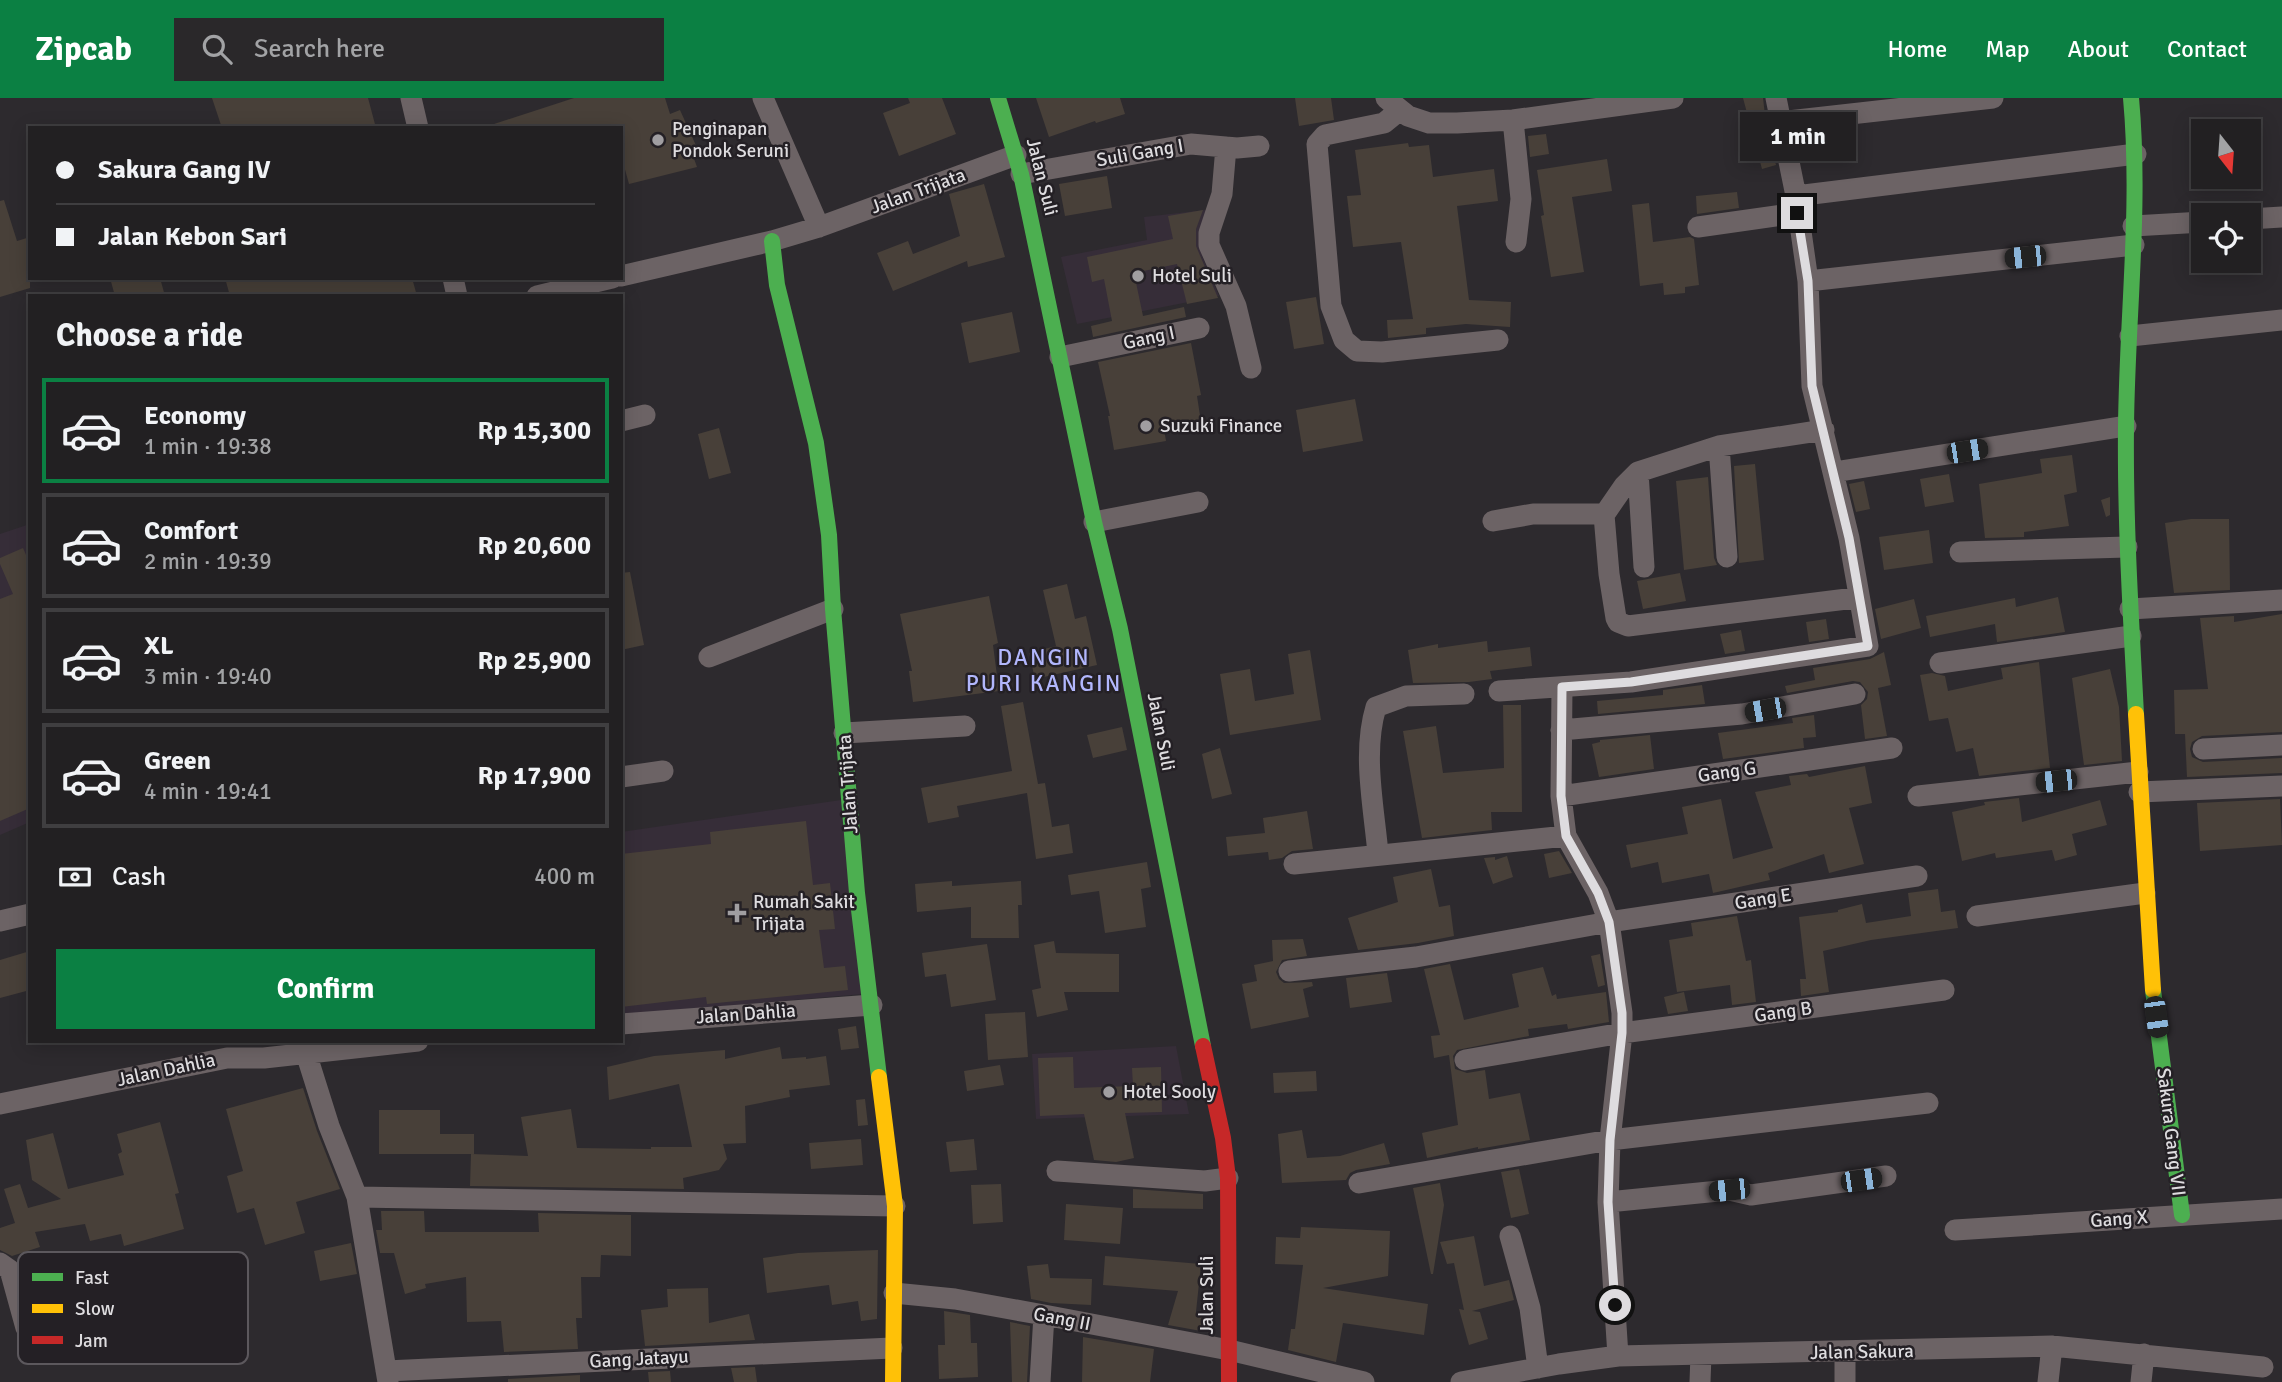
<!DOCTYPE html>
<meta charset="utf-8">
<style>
body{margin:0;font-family:Signika,sans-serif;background:#2a282a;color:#f1f3f6;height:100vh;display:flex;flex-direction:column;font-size:26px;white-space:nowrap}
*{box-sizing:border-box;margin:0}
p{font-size:23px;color:#a2a3a5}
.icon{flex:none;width:38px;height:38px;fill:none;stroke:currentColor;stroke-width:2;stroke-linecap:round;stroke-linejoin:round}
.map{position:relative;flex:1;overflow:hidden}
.drawer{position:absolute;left:28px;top:196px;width:595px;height:749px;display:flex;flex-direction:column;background:#222022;border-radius:0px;box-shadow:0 4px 18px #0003,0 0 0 2px #3f3e40}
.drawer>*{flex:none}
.guide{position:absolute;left:28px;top:28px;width:595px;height:154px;border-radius:0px;box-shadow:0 4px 18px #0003,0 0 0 2px #3f3e40;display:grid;align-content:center;height:154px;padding:0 28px;background:#222022}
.needle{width:46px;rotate:163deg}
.controls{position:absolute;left:2191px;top:21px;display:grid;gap:14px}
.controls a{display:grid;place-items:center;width:70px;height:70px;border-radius:0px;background:#222022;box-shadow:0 4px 18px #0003,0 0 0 2px #3f3e40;font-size:35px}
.end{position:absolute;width:32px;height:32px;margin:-16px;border:9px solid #dedcdf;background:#111;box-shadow:0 0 0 4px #111}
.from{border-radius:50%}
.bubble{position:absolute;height:49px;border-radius:0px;background:#222022;box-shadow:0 4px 18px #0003,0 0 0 2px #3f3e40;font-size:23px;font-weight:800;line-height:49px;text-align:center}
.car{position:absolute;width:21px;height:42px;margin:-21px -10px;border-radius:9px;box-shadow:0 0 5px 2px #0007;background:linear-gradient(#222 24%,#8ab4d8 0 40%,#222 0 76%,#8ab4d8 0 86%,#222 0)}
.guide b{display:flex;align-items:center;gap:24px;height:66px;font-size:26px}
.guide b+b{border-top:2px solid #3f3e40}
.guide i{width:18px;height:18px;background:#f1f3f6}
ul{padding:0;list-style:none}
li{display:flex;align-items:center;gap:21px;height:105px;margin:0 14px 10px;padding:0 14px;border:4px solid #3f3e40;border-radius:0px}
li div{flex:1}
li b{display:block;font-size:26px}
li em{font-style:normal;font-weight:800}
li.current{border-color:#0b8043}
li>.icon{width:63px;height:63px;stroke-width:1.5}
h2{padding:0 28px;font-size:32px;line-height:84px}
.pay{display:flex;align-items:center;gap:18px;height:77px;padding:0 28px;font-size:26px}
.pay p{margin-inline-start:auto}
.cta{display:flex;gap:14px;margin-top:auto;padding:14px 28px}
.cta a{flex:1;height:80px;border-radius:0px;background:#0b8043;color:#fff;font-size:28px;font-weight:800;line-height:80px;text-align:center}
header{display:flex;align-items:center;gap:42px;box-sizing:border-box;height:98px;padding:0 35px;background:#0b8043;color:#fff}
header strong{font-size:33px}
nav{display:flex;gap:38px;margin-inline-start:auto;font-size:24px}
.search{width:490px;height:63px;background:#2a282a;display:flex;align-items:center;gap:18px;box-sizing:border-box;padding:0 24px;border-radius:0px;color:#a2a3a5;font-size:26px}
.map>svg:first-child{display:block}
.built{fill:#362d38}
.building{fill:#484039}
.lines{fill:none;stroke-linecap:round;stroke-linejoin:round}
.street{stroke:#6c6365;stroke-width:21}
.fast{stroke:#4caf50;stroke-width:16}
.slow{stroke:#ffc107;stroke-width:16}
.jam{stroke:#c62828;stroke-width:16}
.route{stroke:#dedcdf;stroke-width:9}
.poi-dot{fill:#a09ea1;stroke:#242025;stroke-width:2.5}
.labels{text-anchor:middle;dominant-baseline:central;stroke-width:5;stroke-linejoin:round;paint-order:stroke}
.poi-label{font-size:19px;fill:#dedcdf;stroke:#242025;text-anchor:start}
.street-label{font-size:19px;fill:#dedcdf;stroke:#242025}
.quarter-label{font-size:23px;letter-spacing:2px;fill:#b2b7fd;stroke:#242025}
.key{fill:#242025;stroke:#5c585d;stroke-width:2}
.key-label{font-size:19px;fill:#dedcdf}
</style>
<header>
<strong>Zipcab</strong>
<div class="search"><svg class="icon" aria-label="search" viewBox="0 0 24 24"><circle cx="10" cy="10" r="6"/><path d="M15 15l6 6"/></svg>Search here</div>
<nav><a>Home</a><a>Map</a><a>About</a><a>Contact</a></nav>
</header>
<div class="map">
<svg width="2282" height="1284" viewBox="0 0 2282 1284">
<rect width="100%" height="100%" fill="#2d2a2e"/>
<path class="built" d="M1214,111L1200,142L1202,158L1219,198L1077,226L1061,159L1147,142L1144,119Z
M30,426V724L0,737V436Z
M841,702L863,896L621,917V734Z
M1176,948L1189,1016L1036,1021L1032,956Z"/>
<path class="building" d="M212,0H368L376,30H222Z
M574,0H665L670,16L680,12L698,52L692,55L697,69L629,86L621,57V30H495L494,26Z
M908,0H942L956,36L899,58L883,15L910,5Z
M1036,0H1120L1125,16L1096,25L1095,23L1049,39Z
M1295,0H1331L1334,22L1299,28Z
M1743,0H1763L1766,26L1776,67L1762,71Z
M1546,36L1549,56L1530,59L1528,38Z
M1408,45L1409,49L1429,47L1433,79L1494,71L1498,103L1457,108L1469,202L1511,204L1510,229L1466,226L1426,230V236L1388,240L1387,222L1413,221L1401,144L1353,149L1347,98L1361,97L1355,52Z
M1607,61L1612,93L1572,99L1584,174L1551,179L1541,118L1544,117L1537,72Z
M1107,78L1112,110L1065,118L1059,86Z
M984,86L1005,159L968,169L967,163L893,193L877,155L908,143L913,156L960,138L949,96Z
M1737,94L1739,110L1697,116L1696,98Z
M4,102L17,143L30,139V190L0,199V103Z
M1649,105L1653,144L1690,139L1694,141L1699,187L1685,189V195L1664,197L1663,185L1640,188L1632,107Z
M1203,112L1196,131V148L1218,200L1187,206L1177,166L1134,175L1143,218L1184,209L1186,219L1093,239L1091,228L1112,223L1104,181L1092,184L1087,159L1173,141L1168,118Z
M110,180H160L165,198H115Z
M225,180H412L417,198H230Z
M1316,199L1324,246L1294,251L1286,204Z
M1012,214L1020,254L969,265L961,225Z
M1191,245L1201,297L1197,298L1201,324L1164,331L1166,343L1114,352L1108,318H1110L1098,264Z
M1355,301L1363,343L1303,354L1296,312Z
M719,330L731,375L709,381L698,336Z
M2072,357L2077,394L2064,397L2069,428L2024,434V439L1985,440L1979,386L2042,375L2040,361Z
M1755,366L1764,462L1739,465L1734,368Z
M1949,376L1954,404L1925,409L1920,381Z
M1708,379L1714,460L1717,467L1684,472L1676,383Z
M1864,383L1870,411L1856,414L1849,386Z
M2110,399V417L2106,419L2101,402Z
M2191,421H2229L2230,492L2174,495L2165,425Z
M1929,432L1933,465L1884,472L1879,439Z
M23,450L30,466V710L0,723V501L13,496L0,466V460Z
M630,474L644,547L621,552V475Z
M1680,475L1686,503L1643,511L1637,483Z
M1067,486L1075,521L1086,518L1097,567L1035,581L1029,555L1056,548L1043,492Z
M989,498L998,545L993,547L999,593L913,604L909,573H912L900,516Z
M2058,499L2065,534L1997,544L1995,526L1930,539L1926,518L2000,503L2015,500L2016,509Z
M1914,501L1921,530L1881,541L1875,511Z
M2282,516V634L2202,638L2192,644L2190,651L2192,659L2203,664L2282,660V675L2187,679L2185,636H2175L2174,592L2208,591L2200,520L2234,518V524Z
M1826,521L1829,541L1809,544L1806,524Z
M1741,532L1745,553L1725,556L1720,536Z
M1487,543L1488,554L1530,549L1532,568L1490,573L1492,581L1469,584L1413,585L1408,552L1438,546V550Z
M1310,552L1321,622L1230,637L1220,576L1250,571L1255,603L1294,596L1288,556Z
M1884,554L1891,587L1878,590L1887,638L1865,641L1861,607L1867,601L1868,594L1860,584L1853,583L1787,595L1785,588L1815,582L1813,570L1870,561Z
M2039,564L2050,670L1979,678L1973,650L1956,654L1948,620L1929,623L1920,577L1932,575L1945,578L1948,593L2003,581L2001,570Z
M2110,571L2119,609L2122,663L2084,667L2072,580Z
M1702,587L1705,606L1598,616L1597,603L1663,597V592Z
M1023,604L1038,686L1045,685L1052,729L1069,726L1073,755L1036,761L1027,695L957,708L959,719L928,725L921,690L1012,673L1001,608Z
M1503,607H1521L1522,714H1491L1492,732L1422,740L1403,633L1436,628L1443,675L1504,670Z
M1814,617L1816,639L1803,640L1804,650L1723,661L1718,635L1793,625L1792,620Z
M1122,629L1127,652L1093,660L1087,637Z
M1650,637L1654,671L1599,679L1592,646L1600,644V642Z
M1220,650L1232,696L1212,701L1202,656Z
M1865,668L1872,705L1849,710L1864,766L1829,775L1824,756L1768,775L1770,782L1713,795L1709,776L1662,785L1658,764L1631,770L1626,747L1688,736L1682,709L1721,701L1733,761L1773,750L1755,694L1791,687L1789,678L1807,676L1809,679Z
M2019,700L2022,724L2100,702L2107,727L2072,736L2077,757L2055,763L2052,752L1996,760L1995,755L1962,763L1952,714L1985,707L1984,704Z
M2280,701L2282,747L2200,753L2197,705Z
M1307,713L1313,751L1292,753L1282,760L1269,762L1268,754L1228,758L1226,739L1265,735L1263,720Z
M806,723L813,787L830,785L835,831L819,832L824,870L845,868L848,892L707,906L706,899L621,909V756L711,746L710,734Z
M1559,753L1572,775L1549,780L1544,756Z
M1507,758L1513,779L1493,786L1484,760L1495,759V762Z
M1147,764L1151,789L1141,791L1146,829L1105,835L1099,793L1071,797L1068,777Z
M1431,771L1439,809L1450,807L1454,838L1418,845L1358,852L1348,820L1398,804L1393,779Z
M952,783V788L1021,783L1022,807H1018L1019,840H971V809L917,814L915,786Z
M1938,791L1941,814L1955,812L1958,830L1871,842L1823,853L1829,894L1801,898L1800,881H1806L1799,819L1838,814V812L1862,806L1866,825L1911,818L1908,795Z
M1737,818L1746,863L1751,862L1756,904L1732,907L1730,887L1677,894L1669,842L1693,838L1691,825Z
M1303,841L1307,858L1282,862L1276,874L1279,881L1284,885L1312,884L1313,888L1303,891L1309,919L1251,931L1242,886L1257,883L1254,867L1273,863L1272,842Z
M1054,843L1056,855L1119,856V894H1064L1068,912L1037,919L1032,892L1041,890L1034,847Z
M987,846L996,902L951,909L946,876L925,879L922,855Z
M30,853V892L0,900V862Z
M1600,856L1605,887L1598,889L1591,858Z
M1450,866L1464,922L1519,909L1512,876L1543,869L1552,898L1556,896L1557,901L1606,894L1609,924L1568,931L1567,926L1528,931L1529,938L1457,952L1453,958L1455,971L1467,975L1485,972L1489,1001L1520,995L1530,1042L1478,1051V1049L1427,1060L1422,1035L1458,1027L1449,957L1434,960L1431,938L1440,937L1424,871Z
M1387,875L1392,904L1350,910L1346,880Z
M1684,894L1688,913L1668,916L1664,899Z
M1025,914L1028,959L988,962L985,916Z
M856,928L859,950L841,952L838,931Z
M780,949L782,961L806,959V961L826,958L830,987L789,992L790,999L745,1008L746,1045L723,1046L727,1061L719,1072L683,1080L684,1091L470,1088L471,1056L528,1058L521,1019L571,1011L577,1050L651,1051V1049H692L679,986L609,1002L607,969L654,958L725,952V961Z
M1073,959L1074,990L1133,988L1132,970L1161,969L1162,1014L1125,1015L1134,1060L1116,1064L1094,1062L1084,1016L1040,1018L1038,960Z
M1000,967L1004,987L967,993L964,973Z
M1316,973L1317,993L1274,995L1273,975Z
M303,990L317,1033L340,1091L296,1104L305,1135L265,1147L254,1110L237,1115L227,1078L243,1073L226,1011Z
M865,1001L868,1027L858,1028L856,1002Z
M379,1012H440V1036H474V1056H379Z
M160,1024L179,1095L175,1096L184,1131L124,1148L121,1136L90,1143L85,1126L35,1134L40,1149L12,1158L0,1152V1130L15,1125L4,1091L20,1086L28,1110L61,1101L32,1082L26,1042L53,1035L68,1091L124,1077L118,1056L122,1054L117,1036Z
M1302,1032L1307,1060L1340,1058L1384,1045L1390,1066L1356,1072L1350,1075L1346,1082L1282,1085L1278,1036Z
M861,1041L863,1067L811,1071L809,1045Z
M974,1041L977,1072L950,1074L946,1044Z
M1519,1071L1529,1116L1511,1120L1501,1074Z
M1440,1085L1444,1107L1433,1176H1431L1413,1090Z
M1001,1086L1003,1124L973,1126L971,1087Z
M1133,1091L1203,1096V1111L1133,1110Z
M1066,1106L1123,1110L1120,1146L1064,1142Z
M381,1113H424L425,1134H539L538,1115L631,1117V1158L601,1157L600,1179H581L582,1220H576L578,1251L504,1254L501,1223L467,1224L466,1179L425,1186L426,1190L405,1196L394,1155H380L376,1132H382Z
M1301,1129L1390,1133L1388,1178L1323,1190L1428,1206L1424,1237L1343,1225L1336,1264L1288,1252L1291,1231H1295L1303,1167L1275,1166L1276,1139L1300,1140Z
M1474,1138L1484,1188L1509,1182L1514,1202L1472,1213L1480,1214L1488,1241L1469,1247L1459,1211L1464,1212L1454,1165L1447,1166L1440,1144Z
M351,1145L357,1176L320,1183L314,1153Z
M878,1152L877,1221L861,1223L858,1203L832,1207L829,1187L767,1195L763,1160L798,1155Z
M1105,1158L1201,1166L1196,1214L1212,1218V1235L1168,1227L1178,1193L1103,1187Z
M1048,1166L1050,1180L1092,1181L1091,1207L1051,1205L1031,1201L1027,1168Z
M708,1190L709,1225L749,1216L755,1242L645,1248L641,1212L668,1209L667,1191Z
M944,1213L970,1217L971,1245H977L978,1279L939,1281L938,1247H945Z
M1010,1224L1030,1228L1027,1284H1012Z
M1083,1239L1154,1251L1150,1284H1082Z
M755,1269L757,1284H734L731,1270Z
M670,1273L671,1284H649L648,1274Z
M580,1277V1284H508V1281Z"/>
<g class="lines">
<path class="street" d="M411,0L418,30
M763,0L819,129
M1386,0L1408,18L1429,25H1457L1513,22L1673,0
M1400,12L1384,25L1325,37L1317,46L1331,208L1344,242L1357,253L1382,254L1498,242
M1513,22L1521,101L1516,144
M1779,24L1993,0
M1226,49L1222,96L1209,135V147L1236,208L1251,270
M1021,76L1191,46L1237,50L1259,48
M1796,98L2136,56
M2249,121L2282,119
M2133,128L2203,124
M1698,129L1797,115
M621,178L772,143L819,129L1016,57
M453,180L457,198
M1808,183L2134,147
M537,198L612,180
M2130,238L2282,222
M1060,259L1199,230
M621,323L645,317
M1824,332L1719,348L1638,374L1624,388L1604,417L1609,476L1616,520L1618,524L1628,528L1855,500L1858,497
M1719,348L1727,459
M1638,374L1644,469
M1834,374L2126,328
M1493,423L1533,416H1603L1604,417
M1094,424L1198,404
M1960,454L2127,449
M2130,511L2282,502
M709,559L833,511
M1940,565L2131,538
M1562,589L1561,698L1566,738L1598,795L1609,824L1622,915V935L1610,1042L1608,1104L1618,1258
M1499,593L1631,584L1868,548L1849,440L1812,288L1808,183L1796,98L1776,0
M1561,632L1742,616L1855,596
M844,635L965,628
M2203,651L2282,647
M621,679L663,673
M2139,694L2282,688
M1561,698L1892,650
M1918,698L2138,674
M1378,756C1374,709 1362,655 1376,609L1406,598L1464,596
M1294,766L1566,738
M1977,818L2145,795
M0,823L30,816
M1289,873L1416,859L1609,824L1917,778
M621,926L872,907
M306,955L329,1028L357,1099L388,1284
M1465,962L1622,935L1944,892
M0,1006L227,960H264L418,943
M1057,1073L1205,1083L1228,1080
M1359,1085L1610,1042L1928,1005
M357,1099L895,1108
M1608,1104L1729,1092L1751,1097L1886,1078
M1955,1132L2282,1111
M1510,1138L1530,1210L1538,1270
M0,1165L10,1172L26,1230
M894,1195L955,1201L1044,1217L1229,1252L1364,1284
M1845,1255V1284
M386,1273L892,1250
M1040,1284L1044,1217
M1461,1284L1559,1266L1618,1258L2052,1248L2263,1269
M1700,1284L1701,1257
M2048,1284L2052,1248
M2141,1284L2144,1256"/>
<path class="fast" d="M998,0L1021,76L1094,424L1120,531L1203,948
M2131,0C2141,109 2127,219 2126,329C2125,425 2131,520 2136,616
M772,143L777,187L816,345L829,437L833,511L857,795L879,979
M2153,892L2182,1117"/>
<path class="slow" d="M2136,616L2153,892
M879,979L895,1108L893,1284"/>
<path class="jam" d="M1203,948L1223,1040L1228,1080L1229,1284"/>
</g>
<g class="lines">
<path class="route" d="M1615,1207L1608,1104L1610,1042L1622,935V915L1609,824L1598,795L1566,738L1561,698L1562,589L1631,584L1868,548L1849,440L1812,288L1808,183L1797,115"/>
</g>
<g class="poi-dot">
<circle cx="658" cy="42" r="7"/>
<circle cx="1138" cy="178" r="7"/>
<circle cx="1146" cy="328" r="7"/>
<path d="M733.5 804.5h7v7h7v7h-7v7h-7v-7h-7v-7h7z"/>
<circle cx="1109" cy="994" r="7"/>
</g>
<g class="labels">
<g class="poi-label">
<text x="672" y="31">Penginapan<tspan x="672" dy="22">Pondok Seruni</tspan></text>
<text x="1152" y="178">Hotel Suli</text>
<text x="1160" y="328">Suzuki Finance</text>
<text x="753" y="804">Rumah Sakit<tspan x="753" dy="22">Trijata</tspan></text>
<text x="1123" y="994">Hotel Sooly</text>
</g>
<g class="street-label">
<text transform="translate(1140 55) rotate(-10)">Suli Gang I</text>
<text transform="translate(1042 79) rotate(76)">Jalan Suli</text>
<text transform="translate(918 93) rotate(-20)">Jalan Trijata</text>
<text transform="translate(1149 240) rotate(-12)">Gang I</text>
<text transform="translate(1161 634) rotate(79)">Jalan Suli</text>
<text transform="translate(1727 674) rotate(-8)">Gang G</text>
<text transform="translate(848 686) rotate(-94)">Jalan Trijata</text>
<text transform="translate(1763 801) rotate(-9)">Gang E</text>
<text transform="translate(1783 914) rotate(-8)">Gang B</text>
<text transform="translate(746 916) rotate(-4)">Jalan Dahlia</text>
<text transform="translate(166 972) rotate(-12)">Jalan Dahlia</text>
<text transform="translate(2171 1034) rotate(83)">Sakura Gang VII</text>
<text transform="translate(2119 1121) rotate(-4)">Gang X</text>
<text transform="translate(1207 1197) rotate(-90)">Jalan Suli</text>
<text transform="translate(1062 1221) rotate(11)">Gang II</text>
<text transform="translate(1862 1254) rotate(-1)">Jalan Sakura</text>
<text transform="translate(639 1261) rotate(-3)">Gang Jatayu</text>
</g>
<g class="quarter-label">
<text x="1044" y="559">DANGIN<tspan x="1044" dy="26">PURI KANGIN</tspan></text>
</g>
</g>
<rect x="18" y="1154" width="230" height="112" rx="10" class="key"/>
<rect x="32" y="1175" width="31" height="8" fill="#4caf50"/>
<rect x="32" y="1206" width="31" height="9" fill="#ffc107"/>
<rect x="32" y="1238" width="31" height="8" fill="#c62828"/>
<g class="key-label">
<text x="75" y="1186">Fast</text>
<text x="75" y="1217">Slow</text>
<text x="75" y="1249">Jam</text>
</g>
</svg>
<div class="controls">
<a><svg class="needle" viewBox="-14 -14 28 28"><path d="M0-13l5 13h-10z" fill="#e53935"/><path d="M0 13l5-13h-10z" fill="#a2a3a5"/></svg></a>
<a><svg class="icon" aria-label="locate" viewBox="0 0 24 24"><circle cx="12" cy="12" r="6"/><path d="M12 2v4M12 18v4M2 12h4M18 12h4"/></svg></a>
</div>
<i class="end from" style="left:1615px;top:1207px"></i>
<i class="end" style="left:1797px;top:115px"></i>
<div class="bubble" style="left:1740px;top:14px;width:116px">1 min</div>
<i class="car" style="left:2025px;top:159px;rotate:264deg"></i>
<i class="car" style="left:1967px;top:353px;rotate:81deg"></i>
<i class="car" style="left:1765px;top:612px;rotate:260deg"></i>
<i class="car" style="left:2056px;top:683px;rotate:264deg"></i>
<i class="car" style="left:2156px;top:919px;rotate:172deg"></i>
<i class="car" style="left:1861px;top:1082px;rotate:82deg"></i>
<i class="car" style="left:1729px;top:1092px;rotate:264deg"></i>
<div class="guide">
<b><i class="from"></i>Sakura Gang IV</b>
<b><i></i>Jalan Kebon Sari</b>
</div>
<section class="drawer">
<h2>Choose a ride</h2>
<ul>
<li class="current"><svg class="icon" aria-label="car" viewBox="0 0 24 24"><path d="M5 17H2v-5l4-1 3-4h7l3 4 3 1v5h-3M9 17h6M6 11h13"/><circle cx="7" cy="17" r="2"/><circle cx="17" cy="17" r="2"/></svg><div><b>Economy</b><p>1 min · 19:38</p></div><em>Rp 15,300</em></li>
<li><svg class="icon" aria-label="car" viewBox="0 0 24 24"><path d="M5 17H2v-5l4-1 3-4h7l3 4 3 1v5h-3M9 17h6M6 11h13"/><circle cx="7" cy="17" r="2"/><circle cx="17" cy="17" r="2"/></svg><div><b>Comfort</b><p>2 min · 19:39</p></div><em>Rp 20,600</em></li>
<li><svg class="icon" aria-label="car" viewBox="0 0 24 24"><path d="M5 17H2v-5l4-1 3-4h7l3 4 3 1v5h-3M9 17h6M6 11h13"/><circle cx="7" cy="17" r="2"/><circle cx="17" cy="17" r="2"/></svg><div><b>XL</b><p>3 min · 19:40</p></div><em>Rp 25,900</em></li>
<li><svg class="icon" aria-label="car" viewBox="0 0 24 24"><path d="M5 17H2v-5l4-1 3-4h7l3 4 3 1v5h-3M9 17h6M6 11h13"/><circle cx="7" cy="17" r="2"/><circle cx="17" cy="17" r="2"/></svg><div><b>Green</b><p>4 min · 19:41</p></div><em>Rp 17,900</em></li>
</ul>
<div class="pay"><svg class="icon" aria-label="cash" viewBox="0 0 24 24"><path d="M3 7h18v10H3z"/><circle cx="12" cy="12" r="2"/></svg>Cash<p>400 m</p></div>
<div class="cta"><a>Confirm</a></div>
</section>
</div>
